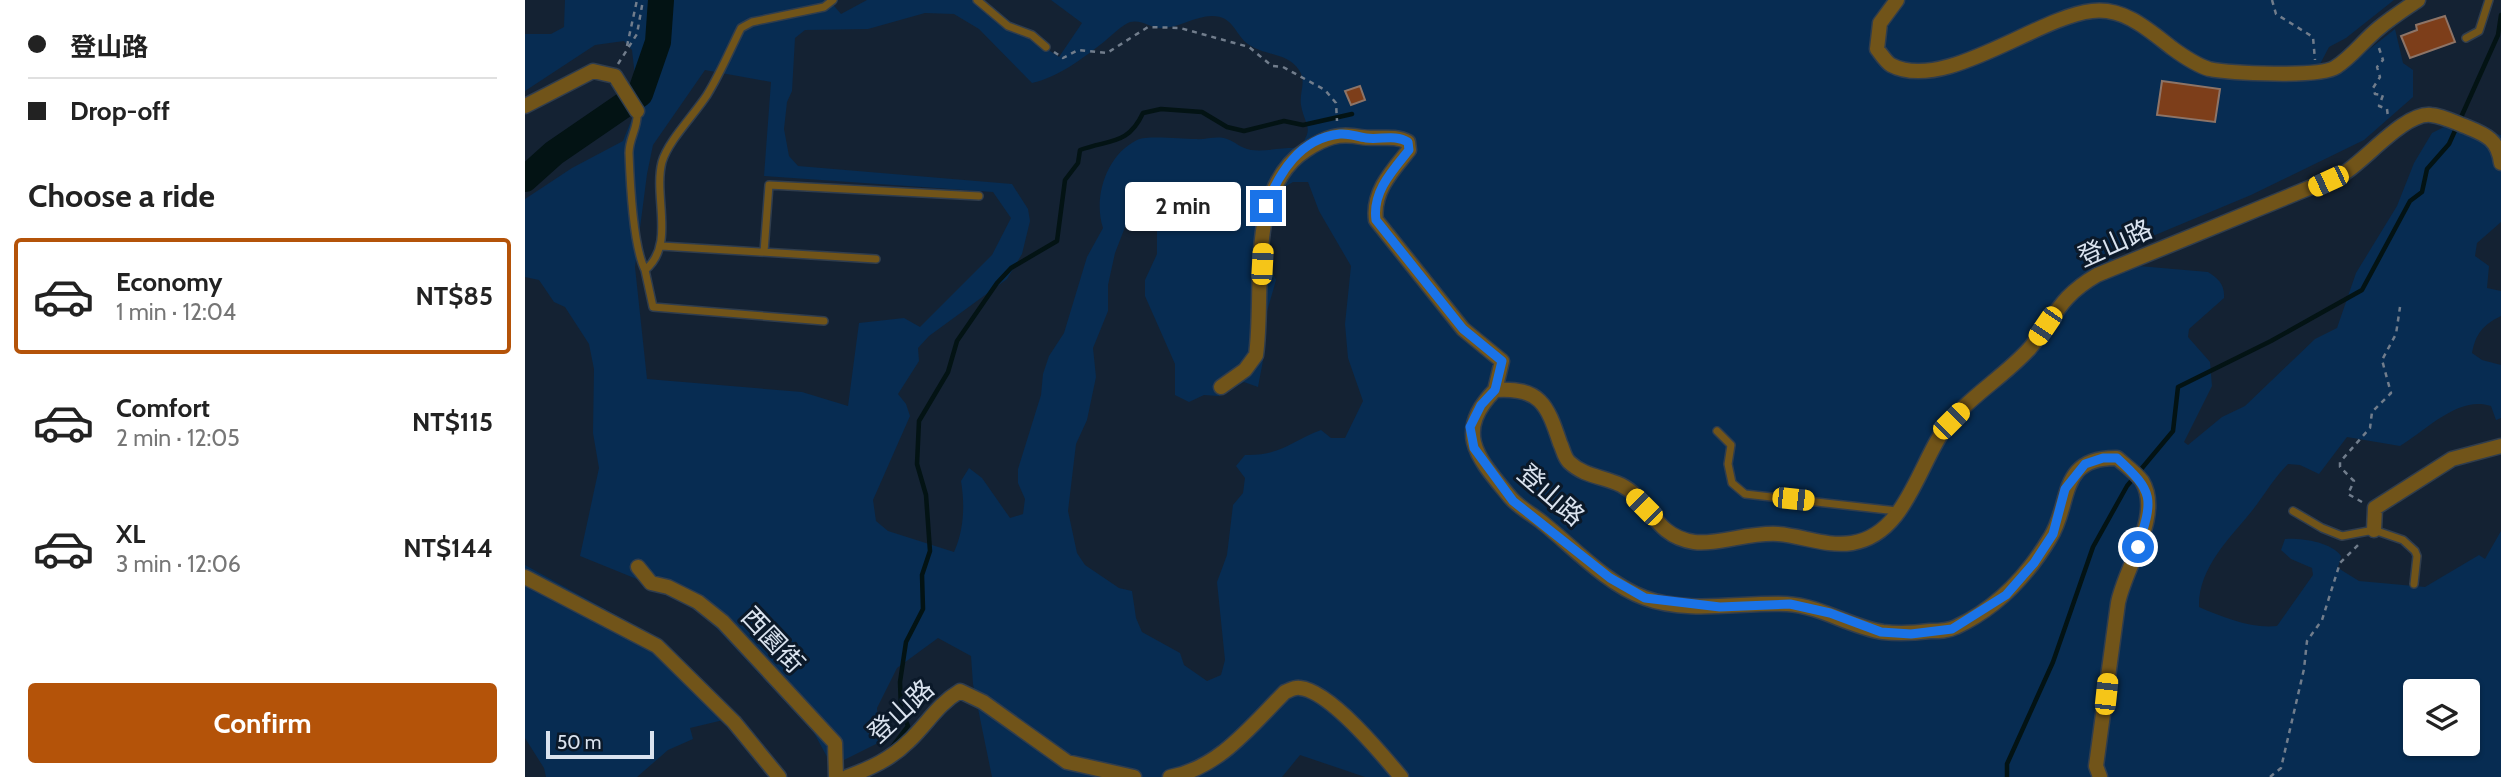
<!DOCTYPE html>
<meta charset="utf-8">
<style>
body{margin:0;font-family:Cabin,"Noto Sans TC",sans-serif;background:#f6f6f6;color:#222;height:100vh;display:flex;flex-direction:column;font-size:26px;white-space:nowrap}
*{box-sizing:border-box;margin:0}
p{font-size:23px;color:#767676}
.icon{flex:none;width:38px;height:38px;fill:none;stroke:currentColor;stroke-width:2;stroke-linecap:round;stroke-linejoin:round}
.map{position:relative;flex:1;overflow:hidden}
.side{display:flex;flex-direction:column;background:#fff;width:525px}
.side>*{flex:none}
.banner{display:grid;align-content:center;height:154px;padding:0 28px;background:#fff}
.controls{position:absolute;left:1878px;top:679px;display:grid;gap:14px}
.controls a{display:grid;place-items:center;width:77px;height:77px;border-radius:7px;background:#fff;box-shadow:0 2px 5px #0004;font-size:35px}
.scale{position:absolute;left:21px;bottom:18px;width:108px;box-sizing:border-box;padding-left:7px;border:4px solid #dae3ef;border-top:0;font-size:19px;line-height:24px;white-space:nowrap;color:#dae3ef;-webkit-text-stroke:5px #0b1929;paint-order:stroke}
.end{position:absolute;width:32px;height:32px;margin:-16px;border:9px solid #1a73e8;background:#fff;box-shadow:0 0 0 4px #fff}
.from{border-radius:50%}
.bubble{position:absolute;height:49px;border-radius:7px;background:#fff;box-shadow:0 2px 5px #0004;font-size:23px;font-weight:700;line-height:49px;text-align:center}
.car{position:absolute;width:21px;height:42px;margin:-21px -10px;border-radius:9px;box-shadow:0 0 5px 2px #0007;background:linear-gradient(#f5c518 24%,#345 0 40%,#f5c518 0 76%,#345 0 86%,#f5c518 0)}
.banner b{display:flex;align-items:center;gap:24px;height:66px;font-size:26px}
.banner b+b{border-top:2px solid #e0e0e0}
.banner i{width:18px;height:18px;background:#222}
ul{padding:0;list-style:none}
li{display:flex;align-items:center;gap:21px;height:116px;margin:0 14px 10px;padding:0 14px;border:4px solid transparent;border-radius:7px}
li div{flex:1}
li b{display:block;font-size:26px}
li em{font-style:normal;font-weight:700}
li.on{border-color:#b45309}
li>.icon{width:63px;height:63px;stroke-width:1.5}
h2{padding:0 28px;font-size:32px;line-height:84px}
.button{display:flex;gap:14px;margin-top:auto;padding:14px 28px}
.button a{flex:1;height:80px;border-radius:7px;background:#b45309;color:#fff;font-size:28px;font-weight:700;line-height:80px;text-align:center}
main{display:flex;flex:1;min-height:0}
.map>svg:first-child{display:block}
.green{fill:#072c52;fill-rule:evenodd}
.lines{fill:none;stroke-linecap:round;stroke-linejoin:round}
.stream{stroke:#031314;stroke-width:4.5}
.river{stroke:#031314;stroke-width:26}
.building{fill:#7d3e1a;stroke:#8d7467;stroke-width:2}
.service-casing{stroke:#303d4d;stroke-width:10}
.minor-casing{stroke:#303d4d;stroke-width:17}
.path{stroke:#717d8c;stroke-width:2.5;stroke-dasharray:5 5;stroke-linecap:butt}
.service{stroke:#715419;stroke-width:7}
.minor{stroke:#715419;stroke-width:14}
.route{stroke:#1a73e8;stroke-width:9}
.labels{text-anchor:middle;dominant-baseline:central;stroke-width:6;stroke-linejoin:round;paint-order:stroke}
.street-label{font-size:26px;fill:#dae3ef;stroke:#0b1929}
</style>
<main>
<section class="side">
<div class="banner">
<b><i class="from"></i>登山路</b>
<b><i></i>Drop-off</b>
</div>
<h2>Choose a ride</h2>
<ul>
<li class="on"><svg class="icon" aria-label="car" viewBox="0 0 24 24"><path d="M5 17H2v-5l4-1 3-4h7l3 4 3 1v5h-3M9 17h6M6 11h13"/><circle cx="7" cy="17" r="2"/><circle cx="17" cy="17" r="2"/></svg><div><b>Economy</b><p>1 min · 12:04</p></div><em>NT$85</em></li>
<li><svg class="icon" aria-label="car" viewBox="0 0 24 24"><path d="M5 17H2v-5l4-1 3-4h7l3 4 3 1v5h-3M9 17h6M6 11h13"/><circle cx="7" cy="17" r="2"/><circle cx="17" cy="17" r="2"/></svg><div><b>Comfort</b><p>2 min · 12:05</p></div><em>NT$115</em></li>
<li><svg class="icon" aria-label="car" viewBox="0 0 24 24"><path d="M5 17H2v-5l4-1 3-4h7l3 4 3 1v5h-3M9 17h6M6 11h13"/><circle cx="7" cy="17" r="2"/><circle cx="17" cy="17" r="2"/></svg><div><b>XL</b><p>3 min · 12:06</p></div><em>NT$144</em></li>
</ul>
<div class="button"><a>Confirm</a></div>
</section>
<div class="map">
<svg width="1976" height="777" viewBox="0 0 1976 777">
<rect width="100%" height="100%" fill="#142233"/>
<path class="green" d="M40,0H304L316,14L342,0H448L534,57L557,23L526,0H1869L1821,38L1804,47L1794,66L1827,63L1870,29L1878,63L1888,70V97L1839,140L1726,195L1623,238L1585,258L1602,265L1683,272C1693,278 1700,285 1699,298L1664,329L1663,337L1685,362L1687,386L1659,442L1663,445L1697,417L1720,406L1790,339L1812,328L1831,273L1872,206L1889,163L1907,133L1927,123L1976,135V222L1952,243L1950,256L1964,266L1962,288L1976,291V316C1958,325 1951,333 1947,353L1957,360L1976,365V418L1971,420L1966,406C1934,395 1901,430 1875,446L1822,437L1794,474L1775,465L1763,464C1748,479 1739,496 1726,512C1703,540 1673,569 1674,607C1697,617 1727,629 1752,626L1788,575L1787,568L1766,559L1756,550L1760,539C1777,538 1806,542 1816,556L1813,568L1834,581L1900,587L1954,555L1960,559L1976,531V777H840L775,755L757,777H467L448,684L446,656L413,638L372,668L352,708L355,742L307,766L288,731L166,601L55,556L74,468L68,433L69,369L64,344L40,307L29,302L14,280L0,277V199L47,168L98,141L113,103L107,50L99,41L70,45L0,91V34H26L39,27ZM400,13L429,14L454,29L507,83C534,77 558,58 580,41C587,35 597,25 605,22C617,19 625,28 636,28C654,28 670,16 687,16C709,16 710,35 723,44C739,56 762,52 774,70C782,82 774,92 776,105C780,127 790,127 774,148C758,147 741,152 726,150C715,148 711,142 702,139C692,135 681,140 670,139C657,139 622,135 612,140C581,155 568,198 578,228L562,257L539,333L524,356L518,374L516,395L493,469V483L500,499L498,514L485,518L457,478L444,468L436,481C440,505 439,530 429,552L363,531L351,521L348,500L385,416L381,404L373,394L394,361L393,348L404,336L482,279L497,254L505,221L503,209L487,184L273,166L264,156L259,129L262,102L267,91L270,38L280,30L343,29ZM180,70L246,82L239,176L468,192L486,218L467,255L395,327L379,318L334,323L323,406L277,392L122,379L110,267L122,174L128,145ZM768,182H783L794,211L826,266L820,324L823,358L838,401L820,438H806L796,430C766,441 756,456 720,455L711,466L720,478L718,493L708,505L702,555L692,582L700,660L696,675L682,681L659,665L655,653L617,632L611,618L607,591L594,588L560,565L552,553L543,511L551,444L562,420L571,377L568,348L583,311V285L590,253L609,204L623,210L632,224V254L620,280V296L650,364V395L664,402L679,395L694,396L719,382L733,387L740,350L739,322L751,280L741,257L740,214L756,189ZM1890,691H1942V744H1890Z
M0,565L138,641L211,717L165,728L168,739L143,750L112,777H21L19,768L0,738Z"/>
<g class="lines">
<path class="stream" d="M367,747L383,726L376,709L375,682L381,642L398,609L397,575L405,551L401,495L392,464L394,421L423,372L432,341L472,283L486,268L532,241L540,180L553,163L555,150C586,139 603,145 618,113L636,109L677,112L702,127L719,131L759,121L778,125L827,114
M1482,777V764L1528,662L1568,547L1602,486L1648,431L1653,387L1746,341L1837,290L1885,201L1897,192L1902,169L1924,144L1973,35L1976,15"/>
<path class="river" d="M0,179L29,153L115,94L133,42L136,0"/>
</g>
<path class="building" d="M1920,16L1930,42L1885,58L1876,36L1892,30L1891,25Z
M1637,81L1695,89L1690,122L1632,115Z
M835,86L840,100L826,105L820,91Z"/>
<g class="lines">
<g class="service-casing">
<path id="service" d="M452,0L483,26L507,35L521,47
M1941,38L1954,31L1964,0
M112,111C114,127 104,137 104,153C105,181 108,246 120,270C151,245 128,197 137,162C143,141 169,115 182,95C195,74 205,50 216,28L227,22L299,7L308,0
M136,246L351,259
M239,252L244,185L454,196
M120,270L128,307L299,321
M1192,431L1206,445L1203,464L1207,483L1220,494L1372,511
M1768,511L1797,528L1817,536L1849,530L1878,540L1890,551L1892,556L1889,584"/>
</g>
<g class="minor-casing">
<path id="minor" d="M1372,0L1355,23L1352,49C1356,54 1361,62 1366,65C1419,93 1512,17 1567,11C1599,7 1624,30 1647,48C1658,56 1671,65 1684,69C1704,73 1795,78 1811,67C1827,57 1839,40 1854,28C1866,18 1880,9 1893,0
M0,106L68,71L90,76L112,111
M696,387L720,370L731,355C740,291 720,189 781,150C801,137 813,133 836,137C852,140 869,134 883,142L884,150C867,171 847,192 851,220L938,329L977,361L970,390
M1849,530L1850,508L1927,459L1976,446
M113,567L126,583L143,587L173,602L198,622L310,743L311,777
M0,577L132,646L209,722L254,777
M322,777C346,768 366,759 384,741C402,724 413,704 435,691L458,702L542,762L609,777
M645,777C694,768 726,726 760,692C765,690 770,687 775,688C805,691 857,754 876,777
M1575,777L1571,766L1593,603C1600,567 1638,515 1617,481C1611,473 1600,465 1592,458C1532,457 1547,504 1525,538C1502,576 1472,608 1431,627C1423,631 1414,631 1405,631C1390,633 1374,634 1358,632C1325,627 1296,606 1262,604C1217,602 1163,614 1120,598C1082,584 1049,548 1018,523C1007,514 994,508 985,497C953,458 928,433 970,390C1015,387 1022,404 1035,443C1038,449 1039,457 1044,462C1060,477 1077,476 1096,485C1126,500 1128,536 1169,542C1192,545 1225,532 1253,534C1278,536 1302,547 1327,543C1384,534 1394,457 1427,419C1450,393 1482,374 1505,348C1531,316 1534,297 1572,275L1818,174C1841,160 1880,112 1906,115C1918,116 1931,123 1942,127C1962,135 1973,140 1976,163"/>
</g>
<path class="path" d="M1747,0L1751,14L1788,37L1790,60
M102,46L112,0
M1854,48L1858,60L1852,67L1855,77L1848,88L1850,94L1858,95L1854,106L1862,109L1863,117
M529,52L538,58L553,50L582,53L623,27L655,28L724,47L747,66L758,67L800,90L811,103L812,121
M93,64L112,34L118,0
M1837,502L1823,494L1829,481L1815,467V462L1845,428L1847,412L1866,393L1857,360L1871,334L1875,307
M1745,777L1756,768L1779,669L1782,641L1797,620L1815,563L1833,545"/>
<use href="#service" class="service"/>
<use href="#minor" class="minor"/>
</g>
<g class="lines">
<path class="route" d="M741,206C754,173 775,138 815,134C824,133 832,137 841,138C856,140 870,134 883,142L884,150C867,171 847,192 851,220L938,329L977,361L970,390L956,405L945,427L949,448L988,501L1085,578L1120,598L1195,607L1265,604L1305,613L1356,632L1386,634L1427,629L1481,595L1509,563L1528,534L1540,489L1560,464L1578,458H1592C1630,493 1628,498 1613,547"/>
</g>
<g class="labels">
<g class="street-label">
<text transform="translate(1590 243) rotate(-24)">登山路</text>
<text transform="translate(1026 495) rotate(41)">登山路</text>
<text transform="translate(248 640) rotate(47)">西園街</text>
<text transform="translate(376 711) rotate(-43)">登山路</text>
</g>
</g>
</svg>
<div class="controls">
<a><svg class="icon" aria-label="layers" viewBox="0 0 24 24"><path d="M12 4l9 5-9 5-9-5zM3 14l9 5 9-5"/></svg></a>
</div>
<div class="scale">50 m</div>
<i class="end from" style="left:1613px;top:547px"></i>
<i class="end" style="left:741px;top:206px"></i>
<div class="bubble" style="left:600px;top:182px;width:116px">2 min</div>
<i class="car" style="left:1803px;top:181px;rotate:245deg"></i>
<i class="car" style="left:737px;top:264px;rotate:3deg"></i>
<i class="car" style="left:1520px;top:326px;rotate:214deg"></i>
<i class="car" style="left:1426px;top:421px;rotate:45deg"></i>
<i class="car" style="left:1268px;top:499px;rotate:96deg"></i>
<i class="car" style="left:1119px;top:507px;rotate:315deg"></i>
<i class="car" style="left:1581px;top:694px;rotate:6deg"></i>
</div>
</main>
